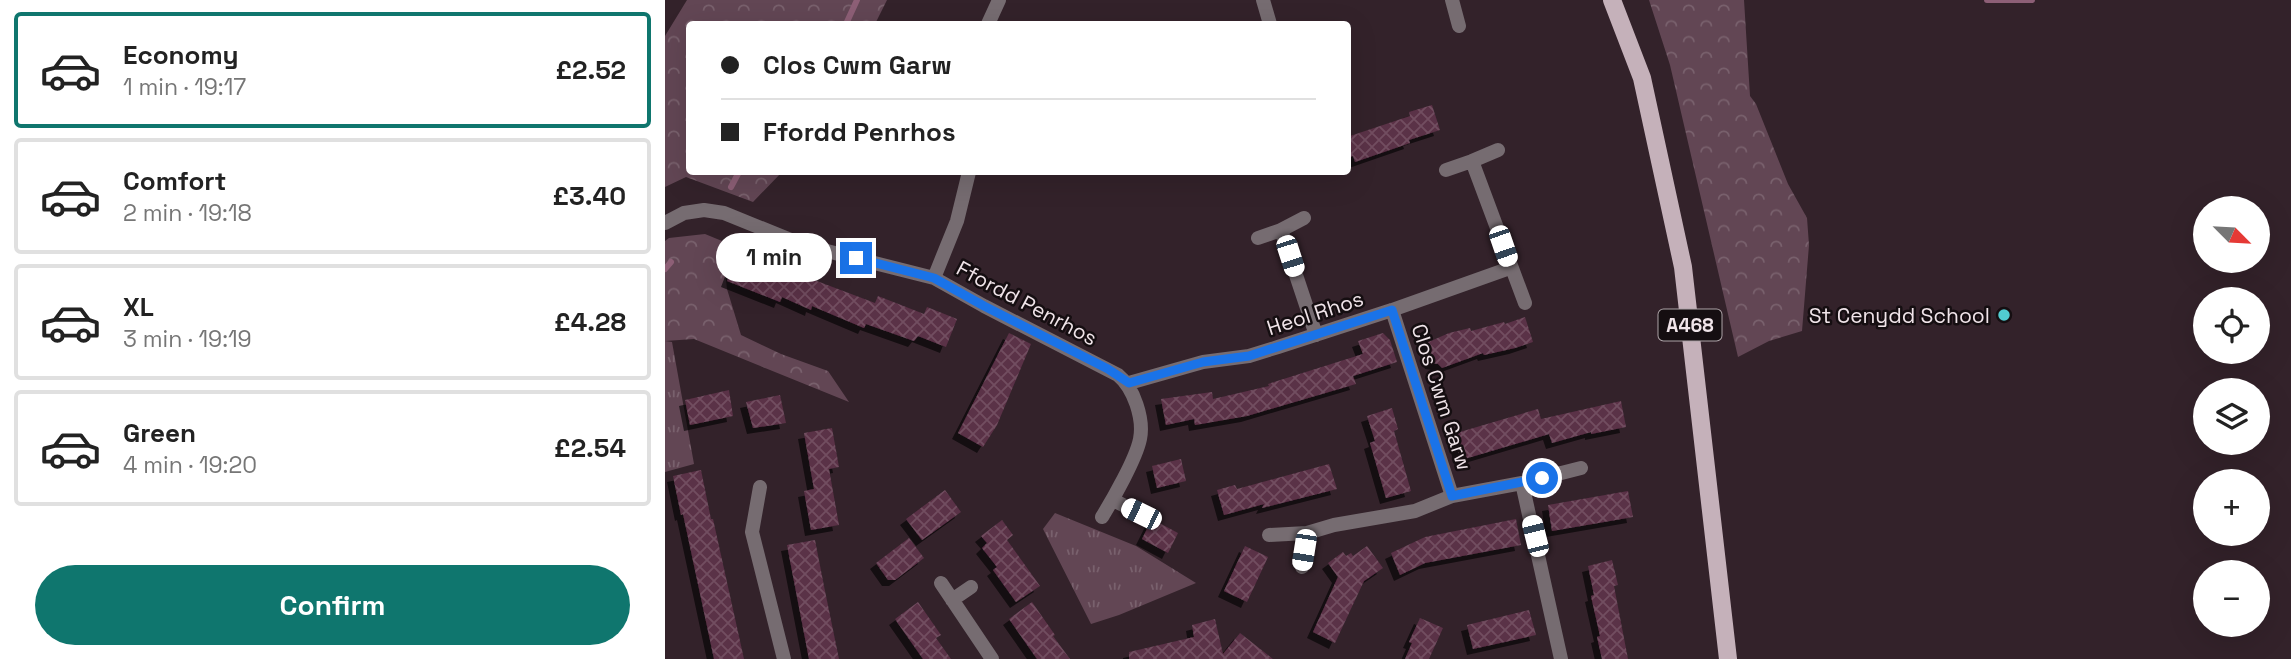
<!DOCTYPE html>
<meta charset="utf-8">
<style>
body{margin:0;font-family:"Space Grotesk",sans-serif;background:#f6f6f6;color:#222;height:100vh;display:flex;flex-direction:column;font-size:26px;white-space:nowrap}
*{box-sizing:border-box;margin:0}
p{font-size:23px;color:#767676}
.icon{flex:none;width:38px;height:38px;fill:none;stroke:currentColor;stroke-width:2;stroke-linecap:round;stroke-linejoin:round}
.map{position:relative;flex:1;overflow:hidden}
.side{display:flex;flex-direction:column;background:#fff;width:665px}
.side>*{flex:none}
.top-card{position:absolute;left:21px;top:21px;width:665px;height:154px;border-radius:7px;box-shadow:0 7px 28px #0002;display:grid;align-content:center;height:154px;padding:0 35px;background:#fff}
.needle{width:46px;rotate:114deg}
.fabs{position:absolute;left:1528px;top:196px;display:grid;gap:14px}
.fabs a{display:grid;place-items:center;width:77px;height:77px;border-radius:50%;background:#fff;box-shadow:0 7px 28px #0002;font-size:35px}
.end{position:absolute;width:32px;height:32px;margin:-16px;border:9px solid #1a73e8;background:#fff;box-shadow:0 0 0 4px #fff}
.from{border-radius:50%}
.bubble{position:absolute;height:49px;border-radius:24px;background:#fff;box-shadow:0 7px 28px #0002;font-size:23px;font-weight:800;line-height:49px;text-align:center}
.car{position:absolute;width:21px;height:42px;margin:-21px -10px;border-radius:9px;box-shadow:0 0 5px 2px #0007;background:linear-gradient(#fff 24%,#345 0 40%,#fff 0 76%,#345 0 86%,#fff 0)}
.top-card b{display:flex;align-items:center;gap:24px;height:66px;font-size:26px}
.top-card b+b{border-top:2px solid #e0e0e0}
.top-card i{width:18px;height:18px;background:#222}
ul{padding:12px 0 0;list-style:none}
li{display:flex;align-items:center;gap:21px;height:116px;margin:0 14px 10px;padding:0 21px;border:4px solid #e0e0e0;border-radius:7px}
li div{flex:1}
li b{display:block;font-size:26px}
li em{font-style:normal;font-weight:800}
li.on{border-color:#0f766e}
li>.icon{width:63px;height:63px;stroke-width:1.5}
.cta{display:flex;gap:14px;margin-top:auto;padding:14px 35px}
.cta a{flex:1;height:80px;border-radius:42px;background:#0f766e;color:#fff;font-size:28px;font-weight:800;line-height:80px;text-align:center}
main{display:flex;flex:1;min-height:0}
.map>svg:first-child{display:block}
.grass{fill:url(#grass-tufts)}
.forest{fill:url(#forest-crowns)}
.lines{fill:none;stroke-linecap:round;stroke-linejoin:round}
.stream{stroke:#8d5f76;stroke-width:6}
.building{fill:url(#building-cross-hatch);filter:url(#shadow)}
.minor{stroke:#766c71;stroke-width:14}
.primary{stroke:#c5b1ba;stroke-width:18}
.route{stroke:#1a73e8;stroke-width:9}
.poi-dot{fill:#51ccd1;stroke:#150e11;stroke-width:2.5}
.labels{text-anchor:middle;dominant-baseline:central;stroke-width:5;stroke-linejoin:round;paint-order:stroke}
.shield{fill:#150e11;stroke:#aea4a8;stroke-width:2}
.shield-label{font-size:19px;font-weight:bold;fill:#f0e4e9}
.street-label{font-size:21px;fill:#f0e4e9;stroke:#150e11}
.poi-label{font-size:21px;fill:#f0e4e9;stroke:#150e11;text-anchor:end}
</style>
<main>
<section class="side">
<ul>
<li class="on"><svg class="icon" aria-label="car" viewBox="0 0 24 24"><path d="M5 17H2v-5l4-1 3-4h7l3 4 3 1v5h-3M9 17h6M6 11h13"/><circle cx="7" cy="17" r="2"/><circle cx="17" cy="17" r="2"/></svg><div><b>Economy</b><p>1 min · 19:17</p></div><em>£2.52</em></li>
<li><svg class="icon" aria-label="car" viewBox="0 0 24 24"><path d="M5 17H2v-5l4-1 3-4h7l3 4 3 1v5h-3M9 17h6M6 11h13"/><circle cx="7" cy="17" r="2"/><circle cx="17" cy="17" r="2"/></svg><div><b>Comfort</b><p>2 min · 19:18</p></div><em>£3.40</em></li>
<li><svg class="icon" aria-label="car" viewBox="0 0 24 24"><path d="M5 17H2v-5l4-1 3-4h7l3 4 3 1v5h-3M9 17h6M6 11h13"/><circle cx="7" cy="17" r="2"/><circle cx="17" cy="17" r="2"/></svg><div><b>XL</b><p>3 min · 19:19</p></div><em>£4.28</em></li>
<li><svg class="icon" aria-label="car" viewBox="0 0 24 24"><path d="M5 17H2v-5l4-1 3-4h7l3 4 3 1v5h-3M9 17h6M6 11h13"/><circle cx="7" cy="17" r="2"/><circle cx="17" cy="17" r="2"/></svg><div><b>Green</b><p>4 min · 19:20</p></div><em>£2.54</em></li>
</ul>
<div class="cta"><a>Confirm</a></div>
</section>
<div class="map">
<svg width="1626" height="659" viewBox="0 0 1626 659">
<defs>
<pattern id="grass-tufts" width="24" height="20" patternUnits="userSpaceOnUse" patternTransform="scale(1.75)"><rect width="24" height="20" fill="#624654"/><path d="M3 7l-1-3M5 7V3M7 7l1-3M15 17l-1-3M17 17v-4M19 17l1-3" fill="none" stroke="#79616d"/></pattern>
<pattern id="forest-crowns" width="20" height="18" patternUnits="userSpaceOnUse" patternTransform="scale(1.75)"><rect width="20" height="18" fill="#624654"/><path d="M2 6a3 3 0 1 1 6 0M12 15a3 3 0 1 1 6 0" fill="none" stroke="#79616d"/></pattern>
<pattern id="building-cross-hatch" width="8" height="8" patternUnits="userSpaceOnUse" patternTransform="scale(1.75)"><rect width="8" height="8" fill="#5a3046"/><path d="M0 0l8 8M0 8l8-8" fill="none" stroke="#724e61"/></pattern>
<filter id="shadow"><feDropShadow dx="-6" dy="6" stdDeviation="0" flood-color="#0009"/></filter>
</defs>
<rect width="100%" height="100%" fill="#33222a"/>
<path class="grass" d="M0,341L7,342L29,464L0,472Z
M390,513L471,546L531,583L454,615L426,624L378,529Z"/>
<path class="forest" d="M22,0H222L210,24H24V172H117L88,202L21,177L0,187V36Z
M984,0H1079L1085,96L1091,104L1123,184L1142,218L1144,245L1137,331L1104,341L1073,357L1005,65Z
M40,234L57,241L62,289L76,335L116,354L163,371L184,402L29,339L0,341V241L4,238Z"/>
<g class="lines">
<path class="stream" d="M1322,0H1367
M181,24L192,0
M66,187L74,172
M0,269L6,262"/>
</g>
<path class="building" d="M767,105L775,130L744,140L745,143L690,162L688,156L682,158V137L745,116L744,112Z
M72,255L92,263L91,266L134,281L136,275L210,303L213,296L259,314L262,307L292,319L281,347L253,336L249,341L201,324L199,328L147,306L146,310L117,297L115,302L62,281Z
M860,317L868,342L850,348L819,355L818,353L777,368L773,364L766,363L759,344L784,333L805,328L806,331L839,322L840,324Z
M344,333L366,344L332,425L318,447L293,433Z
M718,333L725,340L732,362L688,376L691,384L582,416L530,425L529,419L501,425L496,399L547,392L548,399L604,386L603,384L698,354L693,341Z
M64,390L68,416L25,425L20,400Z
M115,395L121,423L88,428L81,402Z
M956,401L961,427L926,434V432L887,443L884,434L796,460L788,434L873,409L876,419Z
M727,408L733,429L729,431L746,491L721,498L705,443L710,441L702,416Z
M167,428L174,467L164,469L174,525L146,530L139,491L149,489L139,433Z
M516,459L521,481L492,488L487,466Z
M664,464L672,489L597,508L599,504L559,515L552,490L570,485L572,489Z
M36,470L46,519H48L79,659H49L18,514L16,515L8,476Z
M280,490L296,512L257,540L241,519Z
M963,491L968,517L887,531L883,505Z
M487,519L513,533L503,553L477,539Z
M851,519L856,545L760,563L735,575L726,553L760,537Z
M337,520L348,535L342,540L375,586L351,602L328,570L332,567L317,548L322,543L316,536Z
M244,538L259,558L230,580H223L211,563Z
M150,540L159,586L174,659H144L122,545Z
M580,546L603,557L582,602L559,591Z
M702,546L718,568L699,581L670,643L648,632L673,577L663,563L678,552L681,556L686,553L688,556Z
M947,560L953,585L949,586L963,659H937L932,637L935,636L926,596L929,595L923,566Z
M253,602L276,635L271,638L286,659H258L230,619Z
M367,602L390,635L388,636L405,659H372L344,619Z
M864,610L871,635L808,649L802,625Z
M755,618L778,628L764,659H740L747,643L744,642Z
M550,619L558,654L575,633L608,659H464V652L529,637L527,625Z"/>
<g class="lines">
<path class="minor" d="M598,0L605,24
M787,0L794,26
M323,24L334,0
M807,161L833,150
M781,170L807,161L860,303
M0,223L19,213L39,210L59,213L138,245L269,278L319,306L453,375C469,388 479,419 475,439C471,459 448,499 437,517
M616,230L639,218
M593,238L616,230L651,335
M269,278L292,221L304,172
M727,310L787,496
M464,383L538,362L584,356L613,347L727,310L845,268
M857,483L896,659
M95,487L87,532L119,659
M448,500L476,514
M604,535L642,533L669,525L750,511L787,496L857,483L916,468
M637,567L642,533
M276,583L327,659
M287,600L306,587"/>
<path class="primary" d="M947,0L977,78L1018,267L1063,659"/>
</g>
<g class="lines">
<path class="route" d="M191,258L269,278L319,306L443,369L464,383L538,362L584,356L727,310L787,496L877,478"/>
</g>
<circle class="poi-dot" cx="1339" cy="315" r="7"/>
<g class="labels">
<rect class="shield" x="993.5" y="309.5" width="63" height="31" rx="5"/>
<g class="shield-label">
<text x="1025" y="325">A468</text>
</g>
<g class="street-label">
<text transform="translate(362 303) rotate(28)">Ffordd Penrhos</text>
<text transform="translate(650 313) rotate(-18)">Heol Rhos</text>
<text transform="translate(777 397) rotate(72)">Clos Cwm Garw</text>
</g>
<g class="poi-label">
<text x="1325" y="315">St Cenydd School</text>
</g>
</g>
</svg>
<div class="fabs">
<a><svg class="needle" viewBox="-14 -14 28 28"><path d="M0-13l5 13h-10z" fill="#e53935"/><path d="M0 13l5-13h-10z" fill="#767676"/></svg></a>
<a><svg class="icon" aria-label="locate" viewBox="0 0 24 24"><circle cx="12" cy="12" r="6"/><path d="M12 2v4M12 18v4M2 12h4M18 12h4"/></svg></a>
<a><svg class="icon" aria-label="layers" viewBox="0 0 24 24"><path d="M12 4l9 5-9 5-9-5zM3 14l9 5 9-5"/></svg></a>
<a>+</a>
<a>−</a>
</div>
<i class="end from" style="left:877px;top:478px"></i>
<i class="end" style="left:191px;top:258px"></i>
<div class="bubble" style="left:51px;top:233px;width:116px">1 min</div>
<i class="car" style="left:838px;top:246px;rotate:161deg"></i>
<i class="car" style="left:625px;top:256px;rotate:162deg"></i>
<i class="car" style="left:476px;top:514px;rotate:296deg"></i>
<i class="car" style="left:870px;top:536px;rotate:346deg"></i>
<i class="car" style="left:639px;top:550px;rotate:189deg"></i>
<div class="top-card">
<b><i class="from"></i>Clos Cwm Garw</b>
<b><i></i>Ffordd Penrhos</b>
</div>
</div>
</main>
